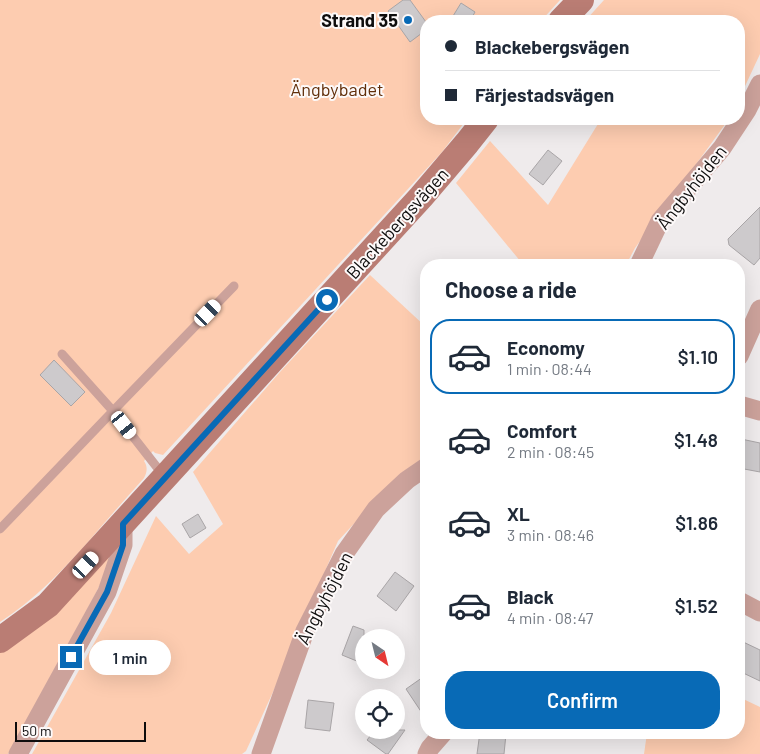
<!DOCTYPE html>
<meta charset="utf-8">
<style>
body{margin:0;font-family:Barlow,sans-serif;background:#f6f6f7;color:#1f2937;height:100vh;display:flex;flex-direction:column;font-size:19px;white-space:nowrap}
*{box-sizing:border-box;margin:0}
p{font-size:16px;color:#747a83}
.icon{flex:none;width:28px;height:28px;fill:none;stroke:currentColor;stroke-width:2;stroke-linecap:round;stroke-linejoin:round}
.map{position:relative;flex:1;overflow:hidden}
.side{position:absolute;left:420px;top:259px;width:325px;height:480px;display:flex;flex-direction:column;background:#fff;border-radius:20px;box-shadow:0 5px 20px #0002}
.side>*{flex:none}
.guide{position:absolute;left:420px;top:15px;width:325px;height:110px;border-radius:20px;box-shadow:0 5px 20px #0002;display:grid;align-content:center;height:110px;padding:0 25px;background:#fff}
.needle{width:32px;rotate:145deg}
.tools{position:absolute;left:355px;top:629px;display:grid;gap:10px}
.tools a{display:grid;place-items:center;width:50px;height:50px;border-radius:50%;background:#fff;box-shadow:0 5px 20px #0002;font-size:25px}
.scale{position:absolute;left:15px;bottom:12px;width:131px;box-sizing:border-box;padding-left:5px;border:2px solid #0e0d0d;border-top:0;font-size:14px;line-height:18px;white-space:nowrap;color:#0e0d0d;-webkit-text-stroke:4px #fdf9f9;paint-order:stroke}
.end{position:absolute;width:22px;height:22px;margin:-11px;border:6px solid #086ab6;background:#fff;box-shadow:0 0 0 2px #fff}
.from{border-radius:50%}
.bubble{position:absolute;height:35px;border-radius:18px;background:#fff;box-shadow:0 5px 20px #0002;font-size:16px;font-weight:600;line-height:35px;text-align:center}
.car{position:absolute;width:15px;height:30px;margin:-15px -8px;border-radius:6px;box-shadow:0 0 4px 1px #0007;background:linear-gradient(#fff 24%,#345 0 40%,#fff 0 76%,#345 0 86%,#fff 0)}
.guide b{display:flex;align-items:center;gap:18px;height:48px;font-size:19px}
.guide b+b{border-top:1px solid #e0e1e3}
.guide i{width:12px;height:12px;background:#1f2937}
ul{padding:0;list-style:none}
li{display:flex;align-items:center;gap:15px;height:75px;margin:0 10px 8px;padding:0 15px;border:2px solid transparent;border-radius:20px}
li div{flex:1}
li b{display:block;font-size:19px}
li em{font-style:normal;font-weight:600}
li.on{border-color:#086ab6}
li>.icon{width:45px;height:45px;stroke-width:1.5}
h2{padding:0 25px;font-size:22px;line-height:60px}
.button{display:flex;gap:10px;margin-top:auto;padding:10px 25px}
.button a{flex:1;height:58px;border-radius:20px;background:#086ab6;color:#fff;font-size:20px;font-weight:600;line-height:58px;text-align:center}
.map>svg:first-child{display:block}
.green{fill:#fdccb0}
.building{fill:#cdcacc;stroke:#a9a5a7}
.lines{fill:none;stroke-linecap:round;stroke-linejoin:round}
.lane{stroke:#cca29b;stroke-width:9}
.street{stroke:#cca29b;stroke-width:19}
.secondary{stroke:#ba7d74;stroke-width:26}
.route{stroke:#086ab6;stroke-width:6}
.poi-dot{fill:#086ab6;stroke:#fdf9f9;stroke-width:2}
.labels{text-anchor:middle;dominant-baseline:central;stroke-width:4;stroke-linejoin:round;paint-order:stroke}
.poi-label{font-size:18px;font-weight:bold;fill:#0e0d0d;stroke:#fdf9f9;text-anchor:end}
.park-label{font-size:18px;fill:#622f0a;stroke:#fdf9f9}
.street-label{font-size:18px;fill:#0e0d0d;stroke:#fdf9f9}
</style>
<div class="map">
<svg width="760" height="754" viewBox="0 0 760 754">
<rect width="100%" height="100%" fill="#efebec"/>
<path class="green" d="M0,0H560L541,21H426V119H467L442,152L163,455L155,453L153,451L144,461C148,467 147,472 144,478C125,499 106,521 88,542C61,572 34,600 0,622Z
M604,0H760V54L739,99V21H585Z
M601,119H729L635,248L626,265H521V262L456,183L490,141L548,205Z
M370,275L426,327V456L400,474L338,541L273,692L246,751L242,754H32L111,613L156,516L189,554L223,524L193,472L280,372Z
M108,556C112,569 101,581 96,593L8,754H0V652Z
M739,697L760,707V754H644L647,733L739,732Z"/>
<path class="building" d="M403,0H410L426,22V30L410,42L388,11Z
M461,3L475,12L470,21H450Z
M548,150L562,161L543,185L529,174Z
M760,207V258L754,265L729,245L728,239Z
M54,360L85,392L71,406L40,375Z
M741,439L760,443V472L739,468V452Z
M198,514L206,528L190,538L182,524Z
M395,572L414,586L396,611L377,596Z
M353,626L364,630V664L342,655Z
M739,640L760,650V681L739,671Z
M426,675V719L406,689Z
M308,700L334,703L330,731L305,728Z
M375,730H405L388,754H386L367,740Z
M480,732H493L506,734L504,754H477Z"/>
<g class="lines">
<path class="lane" d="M62,354L113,411L163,475
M0,529L113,411L234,286"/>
<path class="street" d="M639,265L660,221L722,148L747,110L760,84
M739,356L760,309
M739,405L760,411
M739,601L760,612
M18,754L107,592L123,545V524
M261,754L305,631L344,554L376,509L407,480L426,467
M427,754L430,748L444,732"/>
<path class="secondary" d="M561,21L581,0
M0,640L48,605L421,197L467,143L486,119"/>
</g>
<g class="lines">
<path class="route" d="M71,657L107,592L123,545V524L327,300"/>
</g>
<circle class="poi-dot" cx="408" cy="20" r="5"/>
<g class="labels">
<g class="poi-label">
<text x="398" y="20">Strand 35</text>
</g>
<g class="park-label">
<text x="337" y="89">Ängbybadet</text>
</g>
<g class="street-label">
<text transform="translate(691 187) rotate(-52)">Ängbyhöjden</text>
<text transform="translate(397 223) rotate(-48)">Blackebergsvägen</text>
<text transform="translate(324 598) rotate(-63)">Ängbyhöjden</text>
</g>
</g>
</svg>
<div class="tools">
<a><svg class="needle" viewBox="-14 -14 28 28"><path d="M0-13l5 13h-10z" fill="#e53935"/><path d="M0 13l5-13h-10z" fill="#747a83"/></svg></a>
<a><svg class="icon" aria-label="locate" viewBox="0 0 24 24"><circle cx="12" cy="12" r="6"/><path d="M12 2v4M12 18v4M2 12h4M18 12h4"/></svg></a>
</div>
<div class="scale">50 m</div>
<i class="end from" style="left:327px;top:300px"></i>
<i class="end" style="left:71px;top:657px"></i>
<div class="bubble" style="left:89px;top:640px;width:82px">1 min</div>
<i class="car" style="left:208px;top:313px;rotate:44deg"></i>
<i class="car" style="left:124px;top:425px;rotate:142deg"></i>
<i class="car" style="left:86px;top:565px;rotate:43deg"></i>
<div class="guide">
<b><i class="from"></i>Blackebergsvägen</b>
<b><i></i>Färjestadsvägen</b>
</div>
<section class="side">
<h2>Choose a ride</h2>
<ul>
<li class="on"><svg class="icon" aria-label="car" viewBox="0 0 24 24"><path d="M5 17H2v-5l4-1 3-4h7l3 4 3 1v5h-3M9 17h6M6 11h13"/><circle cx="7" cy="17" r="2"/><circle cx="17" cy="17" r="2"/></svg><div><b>Economy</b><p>1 min · 08:44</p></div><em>$1.10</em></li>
<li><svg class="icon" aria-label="car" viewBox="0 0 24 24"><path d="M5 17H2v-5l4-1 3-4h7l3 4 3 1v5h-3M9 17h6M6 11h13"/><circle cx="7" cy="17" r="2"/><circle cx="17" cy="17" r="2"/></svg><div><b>Comfort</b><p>2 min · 08:45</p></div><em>$1.48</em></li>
<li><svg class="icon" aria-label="car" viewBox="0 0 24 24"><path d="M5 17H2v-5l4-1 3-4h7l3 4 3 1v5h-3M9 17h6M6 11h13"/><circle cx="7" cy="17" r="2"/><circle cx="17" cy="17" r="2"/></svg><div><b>XL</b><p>3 min · 08:46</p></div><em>$1.86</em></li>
<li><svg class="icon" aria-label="car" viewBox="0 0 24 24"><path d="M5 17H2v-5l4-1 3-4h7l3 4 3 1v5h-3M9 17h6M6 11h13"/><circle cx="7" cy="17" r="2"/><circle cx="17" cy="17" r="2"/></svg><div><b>Black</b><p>4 min · 08:47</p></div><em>$1.52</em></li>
</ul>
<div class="button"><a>Confirm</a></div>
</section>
</div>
